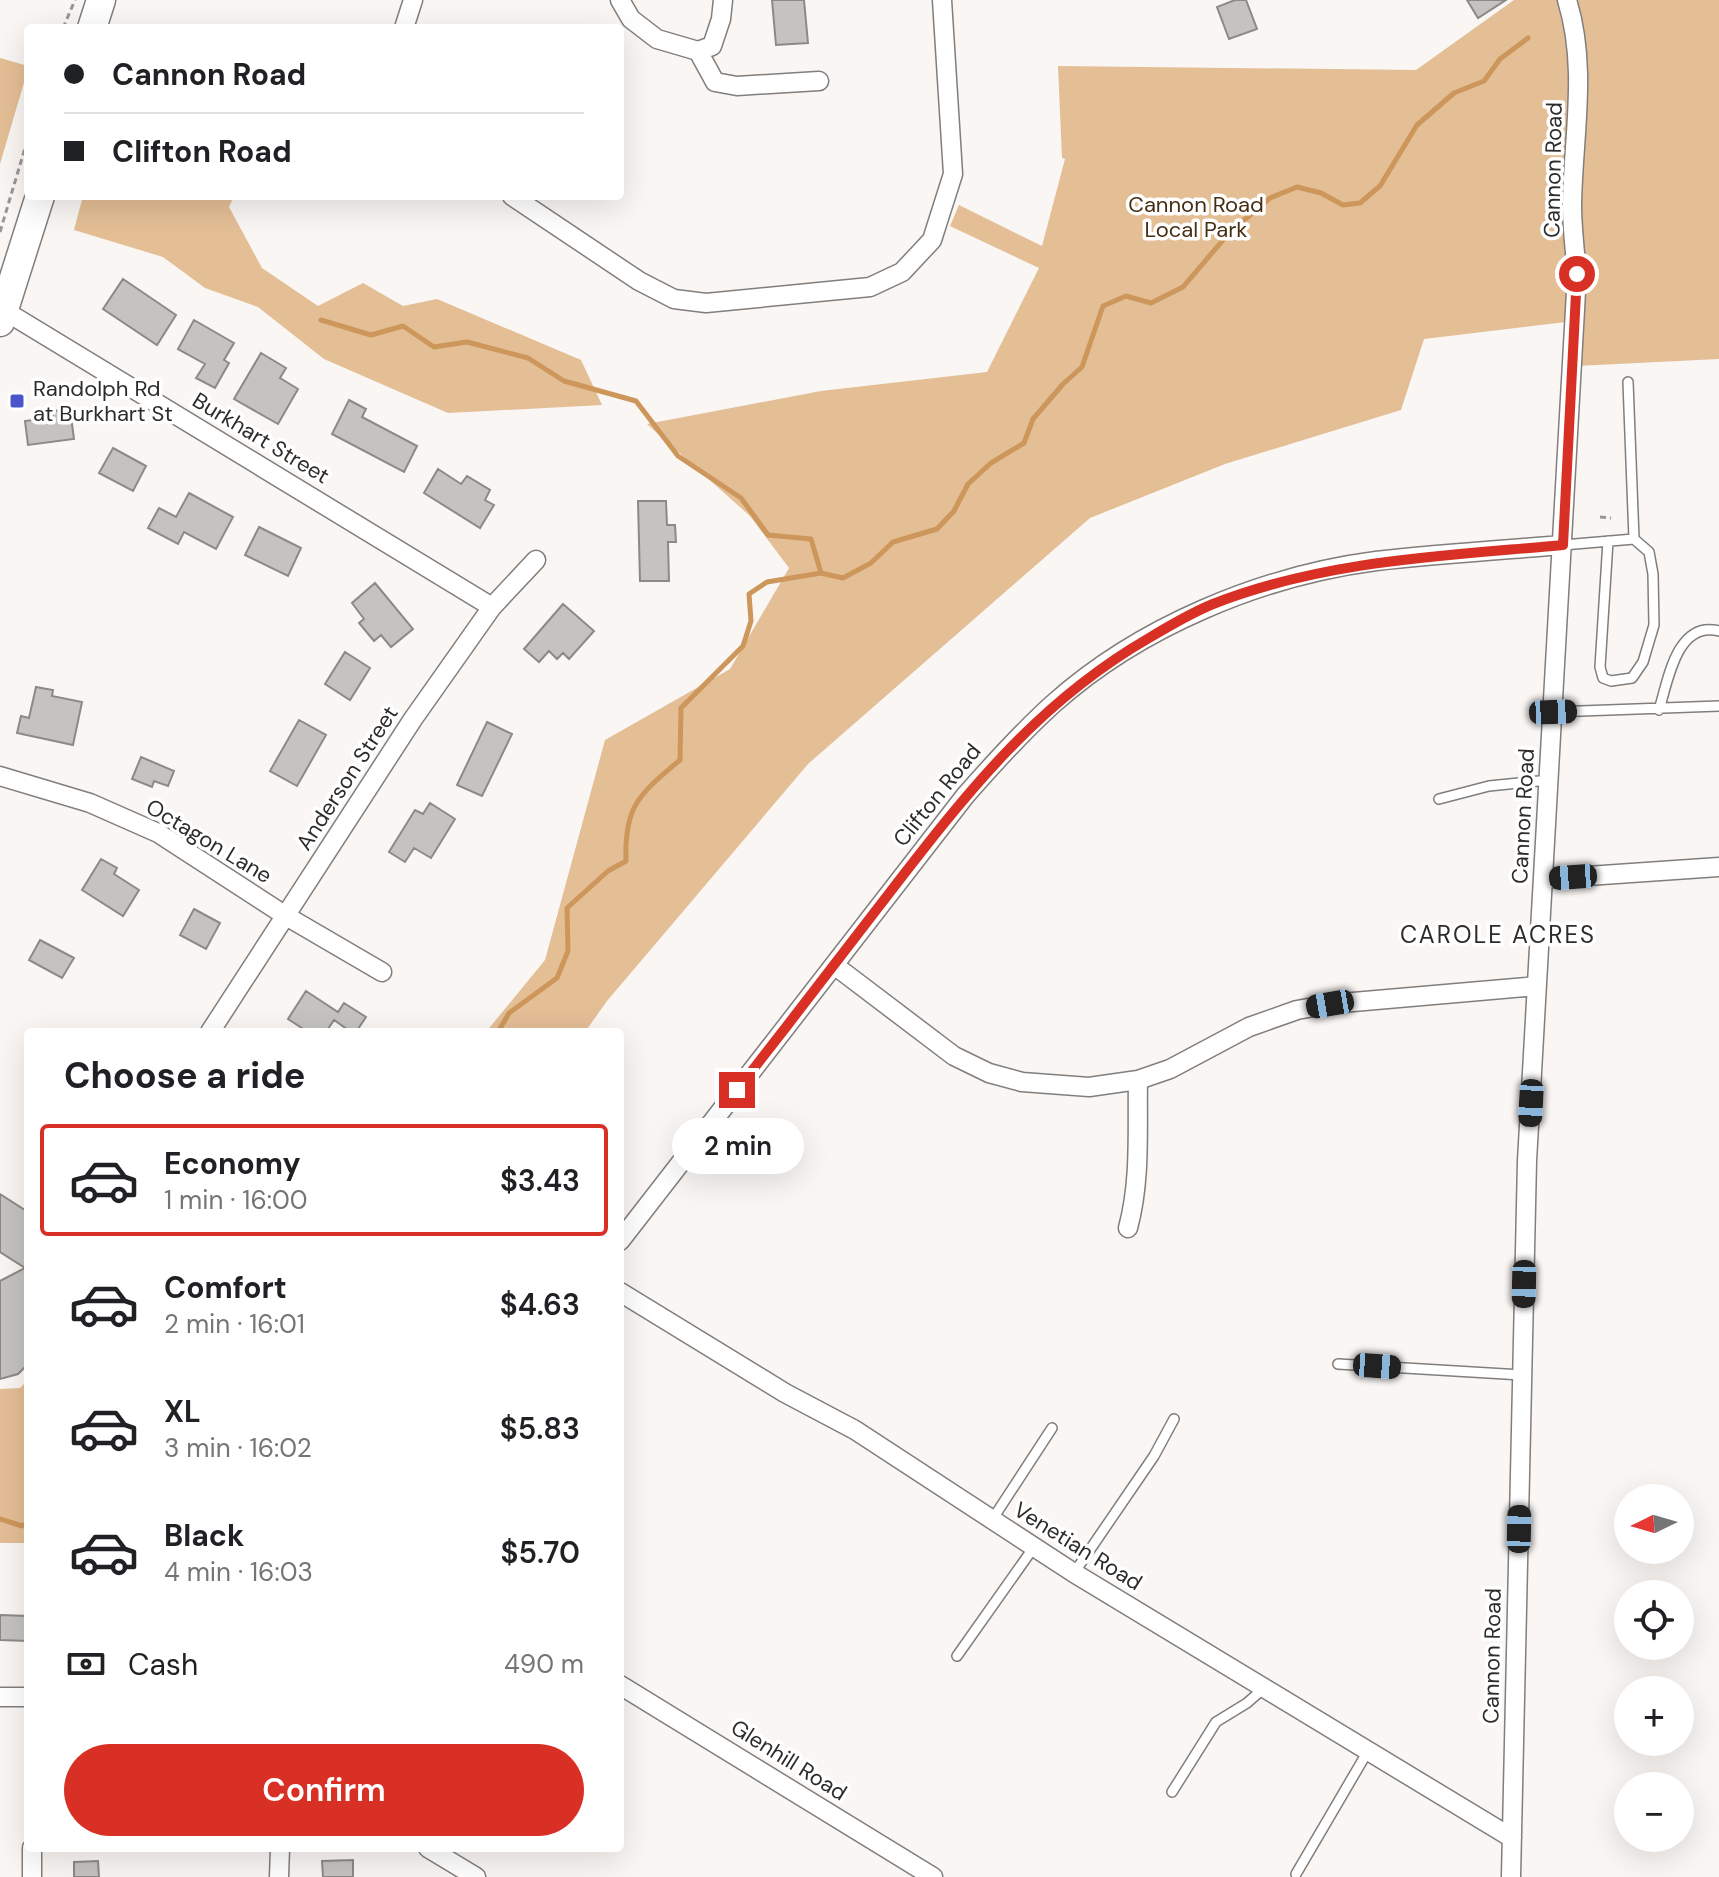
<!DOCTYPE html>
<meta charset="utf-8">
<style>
body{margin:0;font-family:"DM Sans",sans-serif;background:#f6f6f6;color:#202124;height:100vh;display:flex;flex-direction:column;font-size:30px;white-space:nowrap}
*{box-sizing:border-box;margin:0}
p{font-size:26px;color:#757577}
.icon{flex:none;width:44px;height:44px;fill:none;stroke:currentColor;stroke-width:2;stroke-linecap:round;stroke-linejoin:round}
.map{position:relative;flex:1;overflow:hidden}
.details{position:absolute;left:24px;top:1028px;width:600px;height:824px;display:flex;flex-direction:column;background:#fff;border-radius:8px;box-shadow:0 8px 32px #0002}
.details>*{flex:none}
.guide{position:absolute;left:24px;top:24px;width:600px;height:176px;border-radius:8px;box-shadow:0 8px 32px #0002;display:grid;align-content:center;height:176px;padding:0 40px;background:#fff}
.needle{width:52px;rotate:265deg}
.buttons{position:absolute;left:1614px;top:1484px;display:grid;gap:16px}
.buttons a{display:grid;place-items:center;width:80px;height:80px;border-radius:50%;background:#fff;box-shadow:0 8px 32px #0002;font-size:40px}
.end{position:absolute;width:36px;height:36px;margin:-18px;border:10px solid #d93025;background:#fff;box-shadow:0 0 0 4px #fff}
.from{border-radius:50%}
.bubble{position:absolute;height:56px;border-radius:28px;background:#fff;box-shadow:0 8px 32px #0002;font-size:26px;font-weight:600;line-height:56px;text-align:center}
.car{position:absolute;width:24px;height:48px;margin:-24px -12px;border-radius:10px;box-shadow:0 0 6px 2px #0007;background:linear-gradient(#222 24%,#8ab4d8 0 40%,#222 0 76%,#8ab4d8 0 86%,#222 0)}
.guide b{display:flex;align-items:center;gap:28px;height:76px;font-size:30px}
.guide b+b{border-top:2px solid #e0e0e0}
.guide i{width:20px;height:20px;background:#202124}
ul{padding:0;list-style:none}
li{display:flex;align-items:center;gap:24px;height:112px;margin:0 16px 12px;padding:0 24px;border:4px solid transparent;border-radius:8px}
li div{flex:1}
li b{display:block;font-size:30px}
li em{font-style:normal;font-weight:600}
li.current{border-color:#d93025}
li>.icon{width:72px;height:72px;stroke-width:1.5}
h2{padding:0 40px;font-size:36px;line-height:96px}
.pay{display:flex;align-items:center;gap:20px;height:88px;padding:0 40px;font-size:30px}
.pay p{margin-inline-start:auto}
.primary-button{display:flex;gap:16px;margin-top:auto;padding:16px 40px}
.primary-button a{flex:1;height:92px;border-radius:48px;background:#d93025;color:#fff;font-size:32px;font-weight:600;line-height:92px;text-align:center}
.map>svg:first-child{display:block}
.green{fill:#e4be95}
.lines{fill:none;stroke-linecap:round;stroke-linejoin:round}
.stream{stroke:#cd975b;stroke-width:5}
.building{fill:#c5c3c0;stroke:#8c8a87;stroke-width:2}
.lane-casing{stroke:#817e7c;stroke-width:12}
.street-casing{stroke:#817e7c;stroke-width:21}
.primary-casing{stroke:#817e7c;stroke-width:31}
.path{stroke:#999796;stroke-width:3;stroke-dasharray:6 4;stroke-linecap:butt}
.lane{stroke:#fff;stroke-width:9}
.street{stroke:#fff;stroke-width:18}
.primary{stroke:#fff;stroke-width:28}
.route{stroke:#d93025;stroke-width:10}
.poi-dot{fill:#4b55ca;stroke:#fff;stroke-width:3}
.labels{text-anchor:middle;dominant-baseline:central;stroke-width:7;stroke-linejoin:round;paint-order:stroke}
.street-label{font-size:22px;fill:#2d2c2b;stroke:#fff}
.park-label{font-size:22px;fill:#452e14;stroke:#fff}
.poi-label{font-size:22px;fill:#2d2c2b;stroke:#fff;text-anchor:start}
.neighbourhood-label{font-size:24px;letter-spacing:2px;fill:#2d2c2b;stroke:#fff}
</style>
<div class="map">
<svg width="1719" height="1877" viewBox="0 0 1719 1877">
<rect width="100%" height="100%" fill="#f9f6f4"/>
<path class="green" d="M1514,0H1719V359L1576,366L1574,321L1424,339L1401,410L1225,464L1090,518L808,764L607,1001L585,1032H486L545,960L605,740L730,669L789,568L750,516L647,424L821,391L987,372L1039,268L950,226L959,205L1042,246L1065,159L1062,158L1058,66L1416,70Z
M0,58L28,66V69L0,164Z
M83,196H234L229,207L262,268L318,306L363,283L403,306L437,299L581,360L602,405L448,413L324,359L258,307L205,288L163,257L74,230Z
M28,1380V1543H0V1389L20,1388Z"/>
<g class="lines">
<path class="stream" d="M321,320L371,335L403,326L434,347L467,342L528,358L564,381L636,401L678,456L741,498L768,535L811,539L821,573
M498,1032L509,1013L557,978L568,951L567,908L608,871L626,861C624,805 640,794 680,760L681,708L743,646L751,621L749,594L767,582L821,573L843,578L871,563L893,542L937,529L954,511L968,484L991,463L1024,443L1033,419L1063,384L1082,367L1103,306L1126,296L1151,303L1183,287L1229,233L1270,198L1297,187L1321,193L1343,205L1360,203L1380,186L1417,125L1454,93L1484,81L1500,59L1528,38
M0,1519L22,1526L28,1523"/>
</g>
<path class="building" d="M772,0H804L808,43L776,45Z
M1235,0H1246L1257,29L1229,39L1217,7Z
M1467,0H1506L1478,18Z
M123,279L176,315L157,345L103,309Z
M194,320L234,343L224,360L229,363L215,388L196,378L205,364L178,349Z
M261,353L286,368L280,378L298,389L278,424L234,399Z
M349,400L366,409L362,417L417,446L404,472L332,434Z
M70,409L74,439L28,445L25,421L53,417V411Z
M113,448L146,466L133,491L99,473Z
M438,469L461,484L467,476L490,490L485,500L494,505L480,528L424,493Z
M189,493L233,517L216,549L184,532L178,544L148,528L159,508L176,517Z
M638,501H666L667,525H675L676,542H668L669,581H640Z
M259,527L301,548L288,576L245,555Z
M375,583L413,629L391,647L381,635L374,641L359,623L364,619L352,603Z
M563,604L594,631L569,659L563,653L557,659L549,651L539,662L524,649Z
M345,652L370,668L350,700L325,684Z
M36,687L53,690L52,696L82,702L73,745L17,733L21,716L29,718Z
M299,720L326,735L297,786L270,771Z
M487,722L512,734L482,796L457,785Z
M141,757L174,771L168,786L154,781L152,787L132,779Z
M430,803L455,819L431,858L414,848L405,862L389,852L415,810L423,814Z
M101,859L117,868L114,874L139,890L123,916L82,890Z
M194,909L220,923L206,949L180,935Z
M40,940L74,958L62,978L29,960Z
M306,991L338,1012L344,1003L366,1017L356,1032H351L334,1020L326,1032H308L288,1019Z
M0,1194L28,1212V1364L18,1374L0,1379V1281L25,1268L0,1252Z
M0,1615L28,1616V1641L0,1640Z
M353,1860V1877H323L322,1861Z
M98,1861L99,1877H74V1862Z"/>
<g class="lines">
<g class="lane-casing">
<path id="lane" d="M1608,541L1600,667L1603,678L1611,681L1632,678L1643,662L1654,625L1653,574L1649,552L1634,539
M1563,545L1634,539L1628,382
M1659,710C1668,680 1677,620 1719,631
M1553,712L1719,706
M1439,799L1489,786L1549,780
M1338,1364L1522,1375
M992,1520L1052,1428
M1074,1573L1154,1456L1174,1419
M957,1656L1034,1547
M1172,1792L1216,1722L1247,1703L1264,1688
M1296,1874L1368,1751"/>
</g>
<g class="street-casing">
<path id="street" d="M620,0L631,19L657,39L698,51L712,46L721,19L723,0
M404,28L413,0
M698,51L715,82L737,86L819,81
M512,196L639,281L674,299L706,303L870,287L902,272L932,240L953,174L942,0
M0,308L492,607
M0,776L90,803L158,833L286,916L382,972
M1544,879L1719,867
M834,965L954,1056L989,1073L1022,1082L1089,1087L1138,1080L1170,1069L1249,1027L1297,1010L1330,1004L1537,986
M210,1032L413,719L492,607L536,560
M1128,1228C1141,1180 1137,1129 1138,1080
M620,1241L965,796C993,764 1021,733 1053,704C1139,627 1261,576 1376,561C1438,554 1501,550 1563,545
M620,1292L785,1393L855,1430L1074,1573L1512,1838
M620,1685L933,1877
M0,1697H28
M32,1848V1877
M428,1848L476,1877
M279,1877L280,1848
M1511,1877L1527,1161L1577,274C1575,251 1572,228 1572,205C1573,136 1588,68 1567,0"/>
</g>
<g class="primary-casing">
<path id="primary" d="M92,28L101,0
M0,322L40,196"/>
</g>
<path class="path" d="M63,28L75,0
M0,232L28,138
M1600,517L1611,518"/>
<use href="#lane" class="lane"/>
<use href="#street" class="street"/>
<use href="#primary" class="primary"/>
</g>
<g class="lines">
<path class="route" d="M737,1090C784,1030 831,969 877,909C959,803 1031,706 1149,638C1169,626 1191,613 1213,604C1325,560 1444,556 1563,545L1577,274"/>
</g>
<rect class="poi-dot" x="9" y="393" width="16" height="16" rx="4"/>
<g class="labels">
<g class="street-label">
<text transform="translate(1553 170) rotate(-89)">Cannon Road</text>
<text transform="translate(261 438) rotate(31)">Burkhart Street</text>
<text transform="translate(347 778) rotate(-57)">Anderson Street</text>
<text transform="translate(937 795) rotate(-51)">Clifton Road</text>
<text transform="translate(1523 816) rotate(-87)">Cannon Road</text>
<text transform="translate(209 841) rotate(31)">Octagon Lane</text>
<text transform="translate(1078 1546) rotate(32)">Venetian Road</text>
<text transform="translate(1492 1656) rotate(-89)">Cannon Road</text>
<text transform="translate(789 1760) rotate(32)">Glenhill Road</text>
</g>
<g class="park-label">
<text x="1196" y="204">Cannon Road<tspan x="1196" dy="25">Local Park</tspan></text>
</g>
<g class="poi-label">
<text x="33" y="388">Randolph Rd<tspan x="33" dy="25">at Burkhart St</tspan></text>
</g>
<g class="neighbourhood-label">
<text x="1498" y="934">CAROLE ACRES</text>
</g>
</g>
</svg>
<div class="buttons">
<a><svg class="needle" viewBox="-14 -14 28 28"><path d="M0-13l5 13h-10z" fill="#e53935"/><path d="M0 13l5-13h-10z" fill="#757577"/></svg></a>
<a><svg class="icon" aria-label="locate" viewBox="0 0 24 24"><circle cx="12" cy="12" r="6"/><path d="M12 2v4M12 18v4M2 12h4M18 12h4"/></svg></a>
<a>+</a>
<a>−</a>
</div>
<i class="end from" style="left:1577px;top:274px"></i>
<i class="end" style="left:737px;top:1090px"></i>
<div class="bubble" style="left:672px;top:1118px;width:132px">2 min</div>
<i class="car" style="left:1553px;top:712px;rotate:88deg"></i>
<i class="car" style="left:1573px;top:877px;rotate:266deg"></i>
<i class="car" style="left:1330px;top:1004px;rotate:260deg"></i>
<i class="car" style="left:1531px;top:1103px;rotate:183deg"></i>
<i class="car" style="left:1524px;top:1284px;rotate:181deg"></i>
<i class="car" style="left:1377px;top:1366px;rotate:94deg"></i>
<i class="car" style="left:1519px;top:1529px;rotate:1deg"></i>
<div class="guide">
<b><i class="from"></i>Cannon Road</b>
<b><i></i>Clifton Road</b>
</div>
<section class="details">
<h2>Choose a ride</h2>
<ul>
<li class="current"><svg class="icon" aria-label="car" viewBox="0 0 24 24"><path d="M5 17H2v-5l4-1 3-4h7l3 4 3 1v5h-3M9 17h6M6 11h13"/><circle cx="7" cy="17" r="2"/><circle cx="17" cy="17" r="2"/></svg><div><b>Economy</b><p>1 min · 16:00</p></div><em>$3.43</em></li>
<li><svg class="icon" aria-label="car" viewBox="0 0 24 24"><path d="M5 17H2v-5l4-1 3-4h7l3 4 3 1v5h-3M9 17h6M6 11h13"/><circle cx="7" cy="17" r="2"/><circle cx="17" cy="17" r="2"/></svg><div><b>Comfort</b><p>2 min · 16:01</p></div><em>$4.63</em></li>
<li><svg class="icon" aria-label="car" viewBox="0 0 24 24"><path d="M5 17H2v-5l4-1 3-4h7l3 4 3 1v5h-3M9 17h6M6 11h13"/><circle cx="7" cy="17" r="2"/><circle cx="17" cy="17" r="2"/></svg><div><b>XL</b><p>3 min · 16:02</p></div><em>$5.83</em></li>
<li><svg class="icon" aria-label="car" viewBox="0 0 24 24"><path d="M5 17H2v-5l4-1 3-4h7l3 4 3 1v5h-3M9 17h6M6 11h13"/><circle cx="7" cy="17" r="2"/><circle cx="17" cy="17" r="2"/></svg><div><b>Black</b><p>4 min · 16:03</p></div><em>$5.70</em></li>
</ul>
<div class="pay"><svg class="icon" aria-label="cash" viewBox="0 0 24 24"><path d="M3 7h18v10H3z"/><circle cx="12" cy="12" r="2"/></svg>Cash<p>490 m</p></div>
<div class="primary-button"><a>Confirm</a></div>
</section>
</div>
